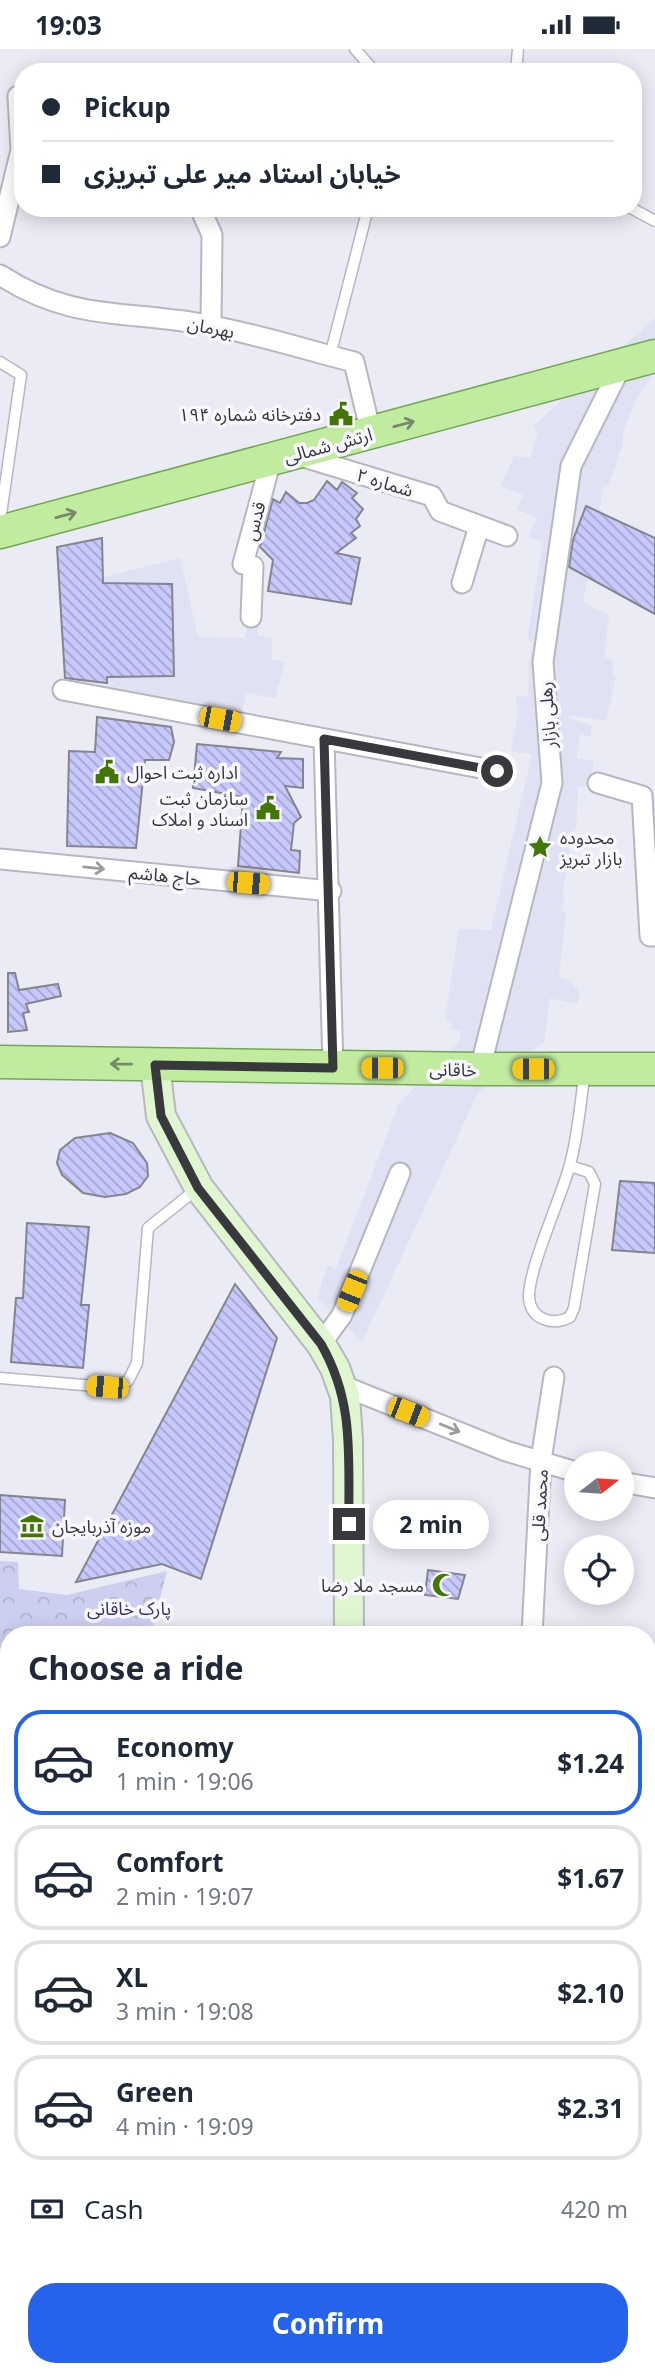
<!DOCTYPE html>
<meta charset="utf-8">
<style>
body{margin:0;font-family:"Noto Sans","Noto Sans Arabic",sans-serif;background:#f6f6f7;color:#1f2937;height:100vh;display:flex;flex-direction:column;font-size:26px;white-space:nowrap}
*{box-sizing:border-box;margin:0}
p{font-size:23px;color:#747a83}
.icon{flex:none;width:38px;height:38px;fill:none;stroke:currentColor;stroke-width:2;stroke-linecap:round;stroke-linejoin:round}
.map{position:relative;flex:1;overflow:hidden}
.details{position:absolute;left:0px;top:1577px;width:656px;height:751px;display:flex;flex-direction:column;background:#fff;border-radius:28px 28px 0 0;box-shadow:0 4px 18px #0003}
.details>*{flex:none}
.hud{position:absolute;left:14px;top:14px;width:628px;height:154px;border-radius:28px;box-shadow:0 4px 18px #0003;display:grid;align-content:center;height:154px;padding:0 28px;background:#fff}
.needle{width:46px;rotate:73deg}
.controls{position:absolute;left:564px;top:1402px;display:grid;gap:14px}
.controls a{display:grid;place-items:center;width:70px;height:70px;border-radius:50%;background:#fff;box-shadow:0 4px 18px #0003;font-size:35px}
.end{position:absolute;width:32px;height:32px;margin:-16px;border:9px solid #38393c;background:#fff;box-shadow:0 0 0 4px #fff}
.from{border-radius:50%}
.bubble{position:absolute;height:49px;border-radius:24px;background:#fff;box-shadow:0 4px 18px #0003;font-size:23px;font-weight:700;line-height:49px;text-align:center}
.car{position:absolute;width:21px;height:42px;margin:-21px -10px;border-radius:9px;box-shadow:0 0 5px 2px #0007;background:linear-gradient(#f5c518 24%,#345 0 40%,#f5c518 0 76%,#345 0 86%,#f5c518 0)}
.hud b{display:flex;align-items:center;gap:24px;height:66px;font-size:26px}
.hud b+b{border-top:2px solid #e0e1e3}
.hud i{width:18px;height:18px;background:#1f2937}
ul{padding:0;list-style:none}
li{display:flex;align-items:center;gap:21px;height:105px;margin:0 14px 10px;padding:0 14px;border:4px solid #e0e1e3;border-radius:28px}
li div{flex:1}
li b{display:block;font-size:26px}
li em{font-style:normal;font-weight:700}
li.current{border-color:#2563eb}
li>.icon{width:63px;height:63px;stroke-width:1.5}
h2{padding:0 28px;font-size:32px;line-height:84px}
.pay{display:flex;align-items:center;gap:18px;height:77px;padding:0 28px;font-size:26px}
.pay p{margin-inline-start:auto}
.primary-button{display:flex;gap:14px;margin-top:auto;padding:14px 28px}
.primary-button a{flex:1;height:80px;border-radius:28px;background:#2563eb;color:#fff;font-size:28px;font-weight:700;line-height:80px;text-align:center}
.status{display:flex;justify-content:space-between;align-items:center;height:49px;padding:0 35px;background:#fff;direction:ltr}
.status svg{height:19px;fill:currentColor}
.map>svg:first-child{display:block}
.built{fill:#e0e1f2}
.park{fill:url(#park-crowns)}
.building{fill:url(#building-back-hatch);stroke:#85858e;stroke-width:2}
.lines{fill:none;stroke-linecap:round;stroke-linejoin:round}
.lane-casing{stroke:#b6b7c0;stroke-width:13}
.street-casing{stroke:#b6b7c0;stroke-width:23}
.secondary-casing{stroke:#b6b7c0;stroke-width:32}
.primary-casing{stroke:#76a654;stroke-width:35}
.lane{stroke:#fff;stroke-width:10}
.street{stroke:#fff;stroke-width:19}
.secondary{stroke:#e0f6d0;stroke-width:28}
.primary{stroke:#c1eca0;stroke-width:32}
.oneway{stroke:#768a69}
.oneway2{stroke:#9c9c9e}
.route{stroke:#38393c;stroke-width:9}
.labels{text-anchor:middle;dominant-baseline:central;stroke-width:7;stroke-linejoin:round;paint-order:stroke}
.street-label{font-size:18px;fill:#38393c;stroke:#f8f8fe}
.poi-label{font-size:18px;fill:#38393c;stroke:#f8f8fe;text-anchor:end}
.park-label{font-size:18px;fill:#37326f;stroke:#f8f8fe}
</style>
<div class="status"><b>19:03</b><svg viewBox="0 0 49 12"><path d="M0 12V9h3v3zM5 12V6h3v6zM10 12V3h3v9zM15 12V0h3v12zM26 1h20v11H26zM47 4h2v5h-2z"/></svg></div>
<div class="map">
<svg width="655" height="2327" viewBox="0 0 655 2327">
<defs>
<pattern id="park-crowns" width="20" height="18" patternUnits="userSpaceOnUse" patternTransform="scale(1.75)"><rect width="20" height="18" fill="#cdcff0"/><path d="M2 6a3 3 0 1 1 6 0M12 15a3 3 0 1 1 6 0" fill="none" stroke="#b1b2cf"/></pattern>
<pattern id="building-back-hatch" width="6" height="6" patternUnits="userSpaceOnUse" patternTransform="scale(1.75)"><rect width="6" height="6" fill="#c7c8fc"/><path d="M-1 5l2 2M0 0l6 6M5-1l2 2" fill="none" stroke="#a3a3cd"/></pattern>
</defs>
<rect width="100%" height="100%" fill="#eaebf4"/>
<path class="built" d="M655,269V322L637,349L623,383V394L609,436L603,440L583,553L609,566L604,607L613,612V627H616L606,672L569,666V669L592,677L590,688L580,685L577,710L594,711L589,738H578L576,779L573,780L562,849L565,850L561,862L566,863L559,928L570,932L580,943L577,955L550,949L544,993L478,1044L362,1293L318,1250L323,1229L328,1216L336,1220L399,1054L459,993L461,982L451,981L452,975L445,970L459,880L491,881L532,705L511,702L518,664L516,647L528,648L529,615L533,593L527,591L543,493L529,488L536,468L517,461L523,446L501,437L514,407L530,409L538,383L533,377Z
M180,509L198,588L245,589L248,571L259,572L258,587L272,589V610L285,613L275,649L246,644L241,667L108,645L103,528Z
M511,2319H586V2327H511Z"/>
<path class="park" d="M0,1512L18,1513L19,1540L67,1546L167,1522L151,1585L9,1586V1639H0Z"/>
<path class="building" d="M327,432L337,441L342,433L357,444L352,449L363,460L356,470L360,477L351,484L356,489L336,504L360,509L351,555L268,542L273,511L260,498L273,450L280,454L286,443L299,454H307L314,451Z
M586,457L655,489V565L569,518L573,491Z
M102,489L103,534L172,535L174,627L107,628V634L65,629L57,498Z
M97,668L171,678L174,693L169,711H145L136,799L67,797L69,702L95,703Z
M197,695L281,703L277,709L303,710V739L285,737L301,768L294,774L291,801L300,802L299,824L238,817L243,748L193,739Z
M8,924H15L19,941L58,935L61,947L26,955L29,963L23,964L27,981L8,983Z
M110,1084L133,1094L147,1114L148,1127L140,1138L126,1145L105,1148L83,1144L62,1126L57,1114L60,1101L75,1089Z
M620,1132L655,1134V1204L612,1201Z
M27,1174L89,1178L81,1256H89L83,1319L11,1313L16,1249H23Z
M235,1235L277,1289L201,1530L162,1515L76,1533Z
M0,1446L65,1451L62,1507L0,1503Z
M428,1521L465,1526L458,1550L425,1546Z"/>
<g class="lines">
<g class="lane-casing">
<path id="lane" d="M355,0L375,23
M516,23L518,0
M631,159L655,172
M330,307L368,159
M0,313L21,326L0,472
M570,1117L589,1123L595,1135L574,1259L570,1268C553,1277 531,1271 529,1249C528,1221 560,1151 569,1119C578,1089 580,1054 585,1023
M0,1329L107,1338L128,1332L137,1314L148,1179L198,1139"/>
</g>
<g class="street-casing">
<path id="street" d="M200,159L212,186L211,276
M0,188L21,101L18,47
M0,226C75,275 132,260 212,277C260,286 307,301 354,313L371,384
M297,406L432,447L440,462L507,487
M462,534L479,477
M251,568L253,517L243,515L271,411
M63,641L497,722
M324,690L333,1019
M598,734L642,747L650,887H655
M0,810L331,842
M480,1020L552,734L543,613L571,417L621,317
M321,1295L342,1266L400,1124
M341,1336L506,1402L576,1423
M621,1433L655,1439
M532,1586L541,1411L554,1328
M0,2298L9,2269
M361,2319L363,2327
M149,2327L152,2319
M252,2327L255,2319
M328,2327L331,2319"/>
</g>
<g class="secondary-casing">
<path id="secondary" d="M155,1016L161,1067L199,1139L321,1295L335,1319L345,1347L348,1391L349,1586
M648,2155L655,2080
M630,2327L631,2319"/>
</g>
<g class="primary-casing">
<path id="primary" d="M0,483L655,307
M0,1013L480,1020H655"/>
</g>
<use href="#lane" class="lane"/>
<use href="#street" class="street"/>
<use href="#secondary" class="secondary"/>
<use href="#primary" class="primary"/>
</g>
<defs><path id="oneway-shaft" d="M-6 0H5M1.5-3L5.5 0L1.5 3" fill="none" stroke-width="1.6" stroke-linecap="round" stroke-linejoin="round" transform="scale(1.75)"/></defs>
<g class="oneway">
<use href="#oneway-shaft" transform="translate(404 375) rotate(-15)"/>
<use href="#oneway-shaft" transform="translate(66 466) rotate(-15)"/>
<use href="#oneway-shaft" transform="translate(121 1015) rotate(-179)"/>
</g>
<g class="oneway2">
<use href="#oneway-shaft" transform="translate(94 819) rotate(6)"/>
<use href="#oneway-shaft" transform="translate(450 1379) rotate(22)"/>
</g>
<g class="lines">
<path class="route" d="M349,1475C348,1408 355,1354 321,1295L198,1139L161,1067L155,1016L333,1019L324,690L497,722"/>
</g>
<defs>
<g id="civic-bare" transform="scale(1.89)"><path d="M-.6-6.5H3V-4.5H.6V-3L4-1V1h2V6H-6V1h2V-1L-.6-3ZM-1.2 2.5V6h2.4V2.5Z" fill="#427705" stroke="#f8f8fe" stroke-width="2.5" paint-order="stroke"/></g>
<g id="sight-bare" transform="scale(1.89)"><path d="M0-6L1.8-2.2L6-1.7L2.9 1.2L3.7 5.4L0 3.3L-3.7 5.4L-2.9 1.2L-6-1.7L-1.8-2.2Z" fill="#427705" stroke="#f8f8fe" stroke-width="2.5" paint-order="stroke"/></g>
<g id="museum-bare" transform="scale(1.89)"><path d="M0-6L6-3V-2H-6V-3ZM-5-1h2V3h-2ZM-1-1h2V3h-2ZM3-1h2V3H3ZM-6 4H6V6H-6Z" fill="#427705" stroke="#f8f8fe" stroke-width="2.5" paint-order="stroke"/></g>
<g id="mosque-bare" transform="scale(1.89)"><path d="M3.5-4.9A6 6 0 1 0 3.5 4.9A5 5 0 1 1 3.5-4.9Z" fill="#427705" stroke="#f8f8fe" stroke-width="2.5" paint-order="stroke"/></g>
</defs>
<g fill-rule="evenodd">
<use href="#civic-bare" x="341" y="365"/>
<use href="#civic-bare" x="107" y="723"/>
<use href="#civic-bare" x="268" y="759"/>
<use href="#sight-bare" x="540" y="798"/>
<use href="#museum-bare" x="32" y="1477"/>
<use href="#mosque-bare" x="444" y="1536"/>
</g>
<g class="labels">
<g class="street-label">
<text transform="translate(211 278) rotate(11)">بهرمان</text>
<text transform="translate(328 396) rotate(-15)">ارتش شمالی</text>
<text transform="translate(385 433) rotate(17)">شماره ۲</text>
<text transform="translate(254 472) rotate(-75)">قدس</text>
<text transform="translate(547 666) rotate(-94)">رهلی بازار</text>
<text transform="translate(165 826) rotate(6)">حاج هاشم</text>
<text transform="translate(453 1020) rotate(1)">خاقانی</text>
<text transform="translate(539 1456) rotate(-87)">محمد قلی</text>
</g>
<g class="poi-label">
<text x="321" y="365">دفترخانه شماره ۱۹۴</text>
<text x="127" y="723" text-anchor="start">اداره ثبت احوال</text>
<text x="248" y="749">سازمان ثبت<tspan x="248" dy="21">اسناد و املاک</tspan></text>
<text x="560" y="788" text-anchor="start">محدوده<tspan x="560" dy="21">بازار تبریز</tspan></text>
<text x="52" y="1477" text-anchor="start">موزه آذربایجان</text>
<text x="424" y="1536">مسجد ملا رضا</text>
</g>
<g class="park-label">
<text x="129" y="1559">پارک خاقانی</text>
</g>
</g>
</svg>
<div class="controls">
<a><svg class="needle" viewBox="-14 -14 28 28"><path d="M0-13l5 13h-10z" fill="#e53935"/><path d="M0 13l5-13h-10z" fill="#747a83"/></svg></a>
<a><svg class="icon" aria-label="locate" viewBox="0 0 24 24"><circle cx="12" cy="12" r="6"/><path d="M12 2v4M12 18v4M2 12h4M18 12h4"/></svg></a>
</div>
<i class="end from" style="left:497px;top:722px"></i>
<i class="end" style="left:349px;top:1475px"></i>
<div class="bubble" style="left:373px;top:1451px;width:116px">2 min</div>
<i class="car" style="left:220px;top:670px;rotate:101deg"></i>
<i class="car" style="left:248px;top:834px;rotate:95deg"></i>
<i class="car" style="left:382px;top:1019px;rotate:270deg"></i>
<i class="car" style="left:533px;top:1020px;rotate:270deg"></i>
<i class="car" style="left:352px;top:1242px;rotate:202deg"></i>
<i class="car" style="left:107px;top:1338px;rotate:275deg"></i>
<i class="car" style="left:408px;top:1363px;rotate:111deg"></i>
<div class="hud">
<b><i class="from"></i>Pickup</b>
<b><i></i>خیابان استاد میر علی تبریزی</b>
</div>
<section class="details">
<h2>Choose a ride</h2>
<ul>
<li class="current"><svg class="icon" aria-label="car" viewBox="0 0 24 24"><path d="M5 17H2v-5l4-1 3-4h7l3 4 3 1v5h-3M9 17h6M6 11h13"/><circle cx="7" cy="17" r="2"/><circle cx="17" cy="17" r="2"/></svg><div><b>Economy</b><p>1 min · 19:06</p></div><em>$1.24</em></li>
<li><svg class="icon" aria-label="car" viewBox="0 0 24 24"><path d="M5 17H2v-5l4-1 3-4h7l3 4 3 1v5h-3M9 17h6M6 11h13"/><circle cx="7" cy="17" r="2"/><circle cx="17" cy="17" r="2"/></svg><div><b>Comfort</b><p>2 min · 19:07</p></div><em>$1.67</em></li>
<li><svg class="icon" aria-label="car" viewBox="0 0 24 24"><path d="M5 17H2v-5l4-1 3-4h7l3 4 3 1v5h-3M9 17h6M6 11h13"/><circle cx="7" cy="17" r="2"/><circle cx="17" cy="17" r="2"/></svg><div><b>XL</b><p>3 min · 19:08</p></div><em>$2.10</em></li>
<li><svg class="icon" aria-label="car" viewBox="0 0 24 24"><path d="M5 17H2v-5l4-1 3-4h7l3 4 3 1v5h-3M9 17h6M6 11h13"/><circle cx="7" cy="17" r="2"/><circle cx="17" cy="17" r="2"/></svg><div><b>Green</b><p>4 min · 19:09</p></div><em>$2.31</em></li>
</ul>
<div class="pay"><svg class="icon" aria-label="cash" viewBox="0 0 24 24"><path d="M3 7h18v10H3z"/><circle cx="12" cy="12" r="2"/></svg>Cash<p>420 m</p></div>
<div class="primary-button"><a>Confirm</a></div>
</section>
</div>
